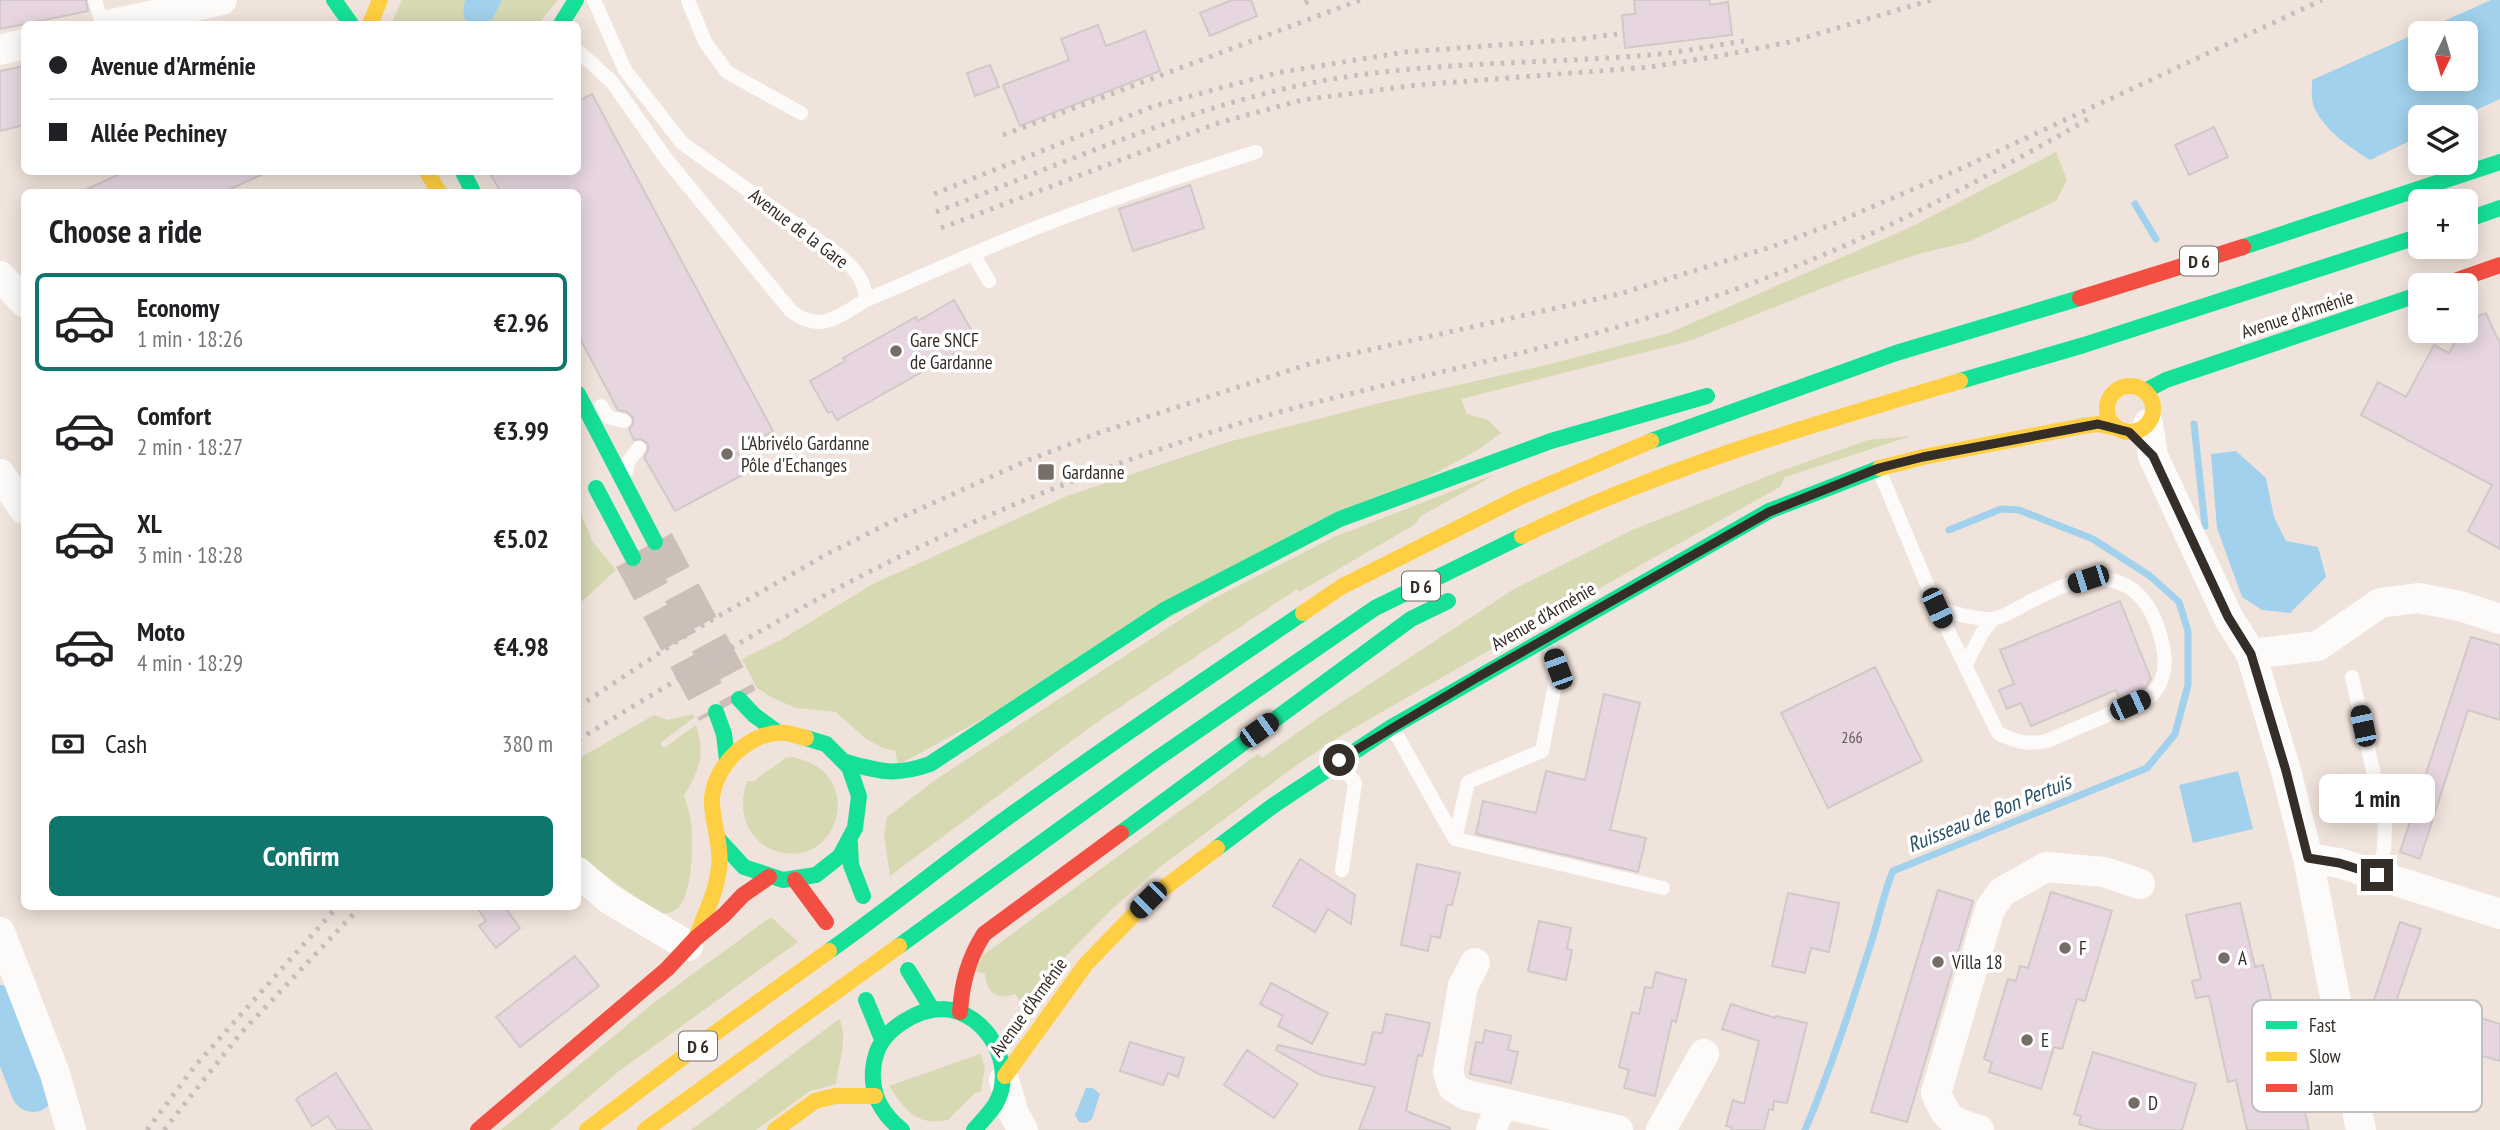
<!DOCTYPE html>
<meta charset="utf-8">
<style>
body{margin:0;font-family:"PT Sans Narrow",sans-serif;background:#f6f6f6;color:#202124;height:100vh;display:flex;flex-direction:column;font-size:26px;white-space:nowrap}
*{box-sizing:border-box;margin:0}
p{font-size:23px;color:#757577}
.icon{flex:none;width:38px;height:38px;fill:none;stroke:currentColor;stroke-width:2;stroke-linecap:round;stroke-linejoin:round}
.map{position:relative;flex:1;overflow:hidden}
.details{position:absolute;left:21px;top:189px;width:560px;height:721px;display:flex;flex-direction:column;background:#fff;border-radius:10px;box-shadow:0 4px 18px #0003}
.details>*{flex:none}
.hud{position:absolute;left:21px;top:21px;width:560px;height:154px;border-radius:10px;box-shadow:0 4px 18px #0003;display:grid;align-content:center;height:154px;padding:0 28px;background:#fff}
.needle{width:46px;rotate:185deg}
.fabs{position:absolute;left:2408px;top:21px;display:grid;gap:14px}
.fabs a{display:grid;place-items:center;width:70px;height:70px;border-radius:10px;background:#fff;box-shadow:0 4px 18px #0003;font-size:35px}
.end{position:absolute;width:32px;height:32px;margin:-16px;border:9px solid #352d28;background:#fff;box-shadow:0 0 0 4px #fff}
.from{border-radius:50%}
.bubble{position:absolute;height:49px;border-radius:10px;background:#fff;box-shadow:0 4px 18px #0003;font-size:23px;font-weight:700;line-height:49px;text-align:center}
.car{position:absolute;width:21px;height:42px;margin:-21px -10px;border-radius:9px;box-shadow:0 0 5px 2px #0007;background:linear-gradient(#222 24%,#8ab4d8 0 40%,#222 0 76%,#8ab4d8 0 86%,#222 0)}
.hud b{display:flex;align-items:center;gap:24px;height:66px;font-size:26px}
.hud b+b{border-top:2px solid #e0e0e0}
.hud i{width:18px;height:18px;background:#202124}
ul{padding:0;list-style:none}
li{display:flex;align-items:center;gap:21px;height:98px;margin:0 14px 10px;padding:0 14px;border:4px solid transparent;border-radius:10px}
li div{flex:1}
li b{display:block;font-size:26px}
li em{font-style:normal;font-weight:700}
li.selected{border-color:#0f766e}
li>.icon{width:63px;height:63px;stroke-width:1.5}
h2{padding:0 28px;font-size:32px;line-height:84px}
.pay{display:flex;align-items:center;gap:18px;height:77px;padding:0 28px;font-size:26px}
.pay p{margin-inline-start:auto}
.action{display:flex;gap:14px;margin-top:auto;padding:14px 28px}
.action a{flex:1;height:80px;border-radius:10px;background:#0f766e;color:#fff;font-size:28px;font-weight:700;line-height:80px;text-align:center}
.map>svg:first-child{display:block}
.green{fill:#d6d9b1}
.water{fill:#a1d1ec;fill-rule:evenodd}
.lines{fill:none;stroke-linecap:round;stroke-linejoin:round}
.stream{stroke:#a1d1ec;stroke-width:7}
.river{stroke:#a1d1ec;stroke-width:44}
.building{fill:#e7d6e0;stroke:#d1c8c8;stroke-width:2}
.secondary-tunnel{stroke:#cbbfb7;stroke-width:38;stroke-dasharray:38 19;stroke-linecap:butt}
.lane{stroke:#fdfbfa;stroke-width:14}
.street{stroke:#fdfbfa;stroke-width:30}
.fast{stroke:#16e098;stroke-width:16}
.slow{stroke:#ffcf43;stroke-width:16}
.jam{stroke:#f24e42;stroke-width:16}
.rail{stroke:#c3bfbd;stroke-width:5;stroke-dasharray:3.5 7;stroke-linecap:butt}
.route{stroke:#352d28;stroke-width:9}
.poi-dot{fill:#766d67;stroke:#fff;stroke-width:2.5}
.labels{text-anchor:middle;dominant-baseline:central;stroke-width:7;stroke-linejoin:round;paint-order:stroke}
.number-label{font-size:16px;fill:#625756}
.shield{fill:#fff;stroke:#726c68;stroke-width:2}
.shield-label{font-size:18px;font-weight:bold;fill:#352d28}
.street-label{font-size:19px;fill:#352d28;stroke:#fff}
.poi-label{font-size:19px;fill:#352d28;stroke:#fff;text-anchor:start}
.water-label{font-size:21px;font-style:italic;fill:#285168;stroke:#fff}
.key{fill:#fff;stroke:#c2c0be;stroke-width:2}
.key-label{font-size:19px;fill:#352d28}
</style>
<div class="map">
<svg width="2500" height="1130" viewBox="0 0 2500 1130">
<rect width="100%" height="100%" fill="#f0e3db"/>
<path class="green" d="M402,0H465L463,9L465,20L473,24H391Z
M502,0H558L538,24H479L492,20Z
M2056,152L2067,180L2056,201L1968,242L1918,254L1851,277L1689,341L1461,399L1467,414L1488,420L1501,433L1478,450L898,765L895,750L885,749L866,739L836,712L796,708L771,697L757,688L742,659L779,641L873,584L1067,496L1228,442L1380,403L1546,365L1669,333L1909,228Z
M1911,436L1785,477L1780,487L1530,627L1347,732L1301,762L1160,867L1111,910L1021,1002L1015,994C997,1001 986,992 985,974L975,971L982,956L1258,754L1262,758L1321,716L1514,589L1632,530L1778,472L1868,440Z
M1496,474L1421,516L1414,525L1299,592L1297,589L1093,725L890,876L884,835L887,817L938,778L1209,601L1334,537Z
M578,507L593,542L616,570L578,605Z
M693,714L695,717L660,743L664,748L696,725C706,755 699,770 684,796C686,803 689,810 690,817C694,836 693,894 678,908C672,913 666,914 658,913L578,856V759L654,715L668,720Z
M793,757C814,762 829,771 836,792C839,803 838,814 834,824C812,880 723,852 747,781H755C764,771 776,767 785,758Z
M771,917L798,942L618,1072L550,1130H501L656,1001Z
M839,1019C849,1035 838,1065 836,1084L810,1091L756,1130H691Z
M980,1054L985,1067L981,1092L975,1093C967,1103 956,1109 949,1120C916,1126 907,1112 889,1086Z"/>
<path class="water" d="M465,0H502L492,20L479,24L465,20L463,9Z
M2491,0H2500V99L2461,117H2420V136L2370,160C2349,147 2325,131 2314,107C2311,100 2312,88 2312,80ZM2420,33H2466V79H2420Z
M2236,451L2266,478L2274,517L2286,541L2318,547L2326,577L2290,613L2262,610L2242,597L2217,528L2211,454Z
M2238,771L2253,829L2193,843L2179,785Z
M1086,1088H1093L1100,1094L1092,1119L1086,1123L1079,1122L1075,1115Z"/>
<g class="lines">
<path class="stream" d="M2135,204L2156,239
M2194,424L2205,526
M1805,1130C1831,1069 1851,1006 1871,943C1879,919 1883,894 1893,871L2147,768L2175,734L2188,685V631L2179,602L2150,576L2093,539L2019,510L2001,509L1949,530"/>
<path class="river" d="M0,1007L33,1090"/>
</g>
<path class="building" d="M0,0H86L88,11L0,29Z
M1232,0H1251L1257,16L1210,36L1200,13Z
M1634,0H1709L1710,5L1728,2L1732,35L1625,48L1622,15L1635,14Z
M1098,25L1106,46L1145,31L1160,71L1020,126L1003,85L1069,60L1061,39Z
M990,65L999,87L975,96L967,73Z
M24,66V125L0,131V71Z
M592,94L773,431L737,453L748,472L675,511L644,457L648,450V444L641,439L634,440L629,429L633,424V418L627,412L618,410L578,335V192H501L489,172H578V101Z
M2214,127L2228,157L2189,175L2175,145Z
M124,172H267L224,192H81Z
M1190,185L1204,228L1133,251L1119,209Z
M954,300L972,331L968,334L973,343L837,420L832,411L828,413L810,381L845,361L843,358L916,317L918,321Z
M2486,313L2497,338L2500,340V549L2468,531L2492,485L2361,415L2378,382L2406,397L2434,345L2449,353L2461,331H2466L2467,320Z
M2120,601L2151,679L2145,688L2119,699L2116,690L2031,726L2021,703L2007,709L1999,690L2014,684L2000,650Z
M2471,637L2500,645V720L2468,710L2420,859L2400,852Z
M1875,667L1922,761L1828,808L1781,713Z
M1604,694L1640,703L1610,830L1646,838L1638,872L1476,834L1483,801L1536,813L1546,771L1585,780Z
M1300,859L1355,895L1351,924L1328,909L1315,932L1273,906Z
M1417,864L1460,873L1452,905H1447L1440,938L1431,936L1428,951L1401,945Z
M1938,890L1973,901L1907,1122L1871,1112Z
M2051,892L2112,911L2085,1001L2077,999L2062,1049L2054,1047L2041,1089L1989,1072L1992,1062L1984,1059L2008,979L2016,981L2020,966L2028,968Z
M1788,893L1839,903L1829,952L1811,948L1805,973L1772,966Z
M2240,903L2255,967L2263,965L2273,1007L2284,1005L2308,1102L2303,1103L2309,1130H2247L2236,1080L2228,1082L2209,996L2196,998L2192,981L2201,979L2186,915Z
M476,906H504L520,928L496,948L479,926L486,921Z
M1539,921L1571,928L1567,949L1572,950L1566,980L1528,971Z
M2400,922L2421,929L2384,1036L2364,1030Z
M575,956L599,986L520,1047L496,1017Z
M1656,972L1686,980L1676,1022L1672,1020L1655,1096L1624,1088L1629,1070L1619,1067L1632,1012L1639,1014L1645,987L1652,988Z
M1271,983L1328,1013L1312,1044L1278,1026L1283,1016L1260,1004Z
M1731,1004L1775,1018L1776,1016L1807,1023L1787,1103L1774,1101L1773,1110L1769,1109L1764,1130H1731L1732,1127L1726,1126L1733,1100L1744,1104L1759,1041L1722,1029Z
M2465,1013L2500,1024V1061L2472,1053L2458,1097L2427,1087L2436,1061L2448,1065Z
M1386,1014L1430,1023L1422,1056L1418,1055L1406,1111L1450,1128V1130H1359L1375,1087L1321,1075L1276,1050L1278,1045L1365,1065L1373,1032L1382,1033Z
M1485,1030L1511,1036L1508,1050L1518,1052L1511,1083L1470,1074L1476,1042L1483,1043Z
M1130,1042L1184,1058L1178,1077L1168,1073L1163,1085L1120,1071Z
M1247,1050L1298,1084L1274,1118L1224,1085Z
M2093,1052L2196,1084L2182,1130H2099L2079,1124L2081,1116L2074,1114Z
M336,1073L372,1130H337L328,1116L312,1126L296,1099Z"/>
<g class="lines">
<path class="secondary-tunnel" d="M655,542L739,699
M633,558L716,712"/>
<path class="lane" d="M95,0L102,24
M688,0L705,42L727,72L801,113
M578,51L612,82L667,160L791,311C820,334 839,316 866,300C865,279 854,269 840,256L682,143L625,70L594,0
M973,254L989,281
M866,300C909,282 951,263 994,245C1079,209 1167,180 1256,152
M601,406L608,417L624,421
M1879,470L1937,608L1998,733C2016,742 2027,745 2047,741L2151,696C2164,683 2167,665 2163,647C2155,607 2135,575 2089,579C2069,581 2047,594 2029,602C2018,608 2001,619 1990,619C1973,619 1953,613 1937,608
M626,472L628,462L639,448
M1545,640L1552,651L1558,669L1542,751L1468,782L1455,839L1663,888
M1965,666L1982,633L1992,620
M2352,677L2385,824L2384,849L2377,875
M1391,729L1399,739L1455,839
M1340,762L1355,783L1342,870"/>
<path class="street" d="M113,24L222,0
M0,50L24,44
M0,276L24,302
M2148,424L2153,456L2228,617L2251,654L2286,771L2308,858L2361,1130
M0,474L24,509
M2251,654L2318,646L2380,603L2418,598L2460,606L2500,619
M2308,858L2339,863L2500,914
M578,872L609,899L688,946
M0,932L55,1074L71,1130
M1475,963L1463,986L1448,1072L1453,1087L1466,1095L1502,1103L1491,1130
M1004,1080L1014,1114L1023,1130
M1502,1103L1618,1130
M1661,1130L1704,1054
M1979,1130C1952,1122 1946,1119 1936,1093L1990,909L2002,892L2046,867L2104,872L2140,884"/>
<path class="fast" d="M334,0L351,24
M561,24L576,0
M463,172L473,192
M2466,220L2500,208
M2243,247L2500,162
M1960,381L2084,345L2420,236
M2145,391L2166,380L2420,294
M578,394L655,542
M1651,441L1896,353L2080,298
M596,488L633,558
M739,699L754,715L777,732
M716,712L724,734L727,760
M846,762C880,772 896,776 930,764L1166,609L1340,519L1551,441L1707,396
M1121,833L1411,619L1448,601
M719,840L744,867L783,880L816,875L840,856L855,828L859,796L849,767L826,744L806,738
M850,844L851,865L863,896
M1217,848L1274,805L1390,728L1769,511L1880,468
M899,946L1158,758L1375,608L1522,536
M829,951C888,909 945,863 1004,820C1102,749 1203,681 1303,613
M908,970L932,1009
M866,1000L882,1039
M902,1130C883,1115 871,1095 873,1070C875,1048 884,1034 903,1022C915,1014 928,1009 943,1009C987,1011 1018,1067 995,1105C989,1114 981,1122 974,1130"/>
<path class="slow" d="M370,24L380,0
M427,172L439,192
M2107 409a23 23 0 1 1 46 0a23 23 0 1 1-46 0Z
M1880,468L1923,457L2083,426L2098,424L2116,428
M1522,536C1662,468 1811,425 1960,381
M1303,613L1341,587L1520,497L1651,441
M696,938C704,915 717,892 719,867C722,843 711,821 712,798C715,764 751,730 786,733C793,734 800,737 806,738
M1005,1076L1086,964L1148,900L1217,848
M587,1130L711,1036L829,951
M645,1130L899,946
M775,1130L815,1101L835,1096H875"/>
<path class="jam" d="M2443,285L2500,265
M2080,298L2243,247
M795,880L826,922
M960,1012C962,983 968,959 984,934L1121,833
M478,1130L667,969L696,938L724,915L743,895L769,877"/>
<path class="rail" d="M1305,3L1311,0
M1003,135L1360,0
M934,194L1154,106L1276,73L1405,52L1579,39L1624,33
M936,212C1057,166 1180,110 1306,84C1423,60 1542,65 1660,54C1688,51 1716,45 1744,41
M941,228L1218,123L1302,100L1417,85L1650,67L1719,56L1790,42L1931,0
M578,707L691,632L827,554L891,522L1026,461L1101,432L1315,362L1619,294L1774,246L1835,223L1962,168L2322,0
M578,740C664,687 752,634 842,586C951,528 1067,480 1184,441C1323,394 1467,370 1607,330C1676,310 1745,288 1811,260C1908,220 1999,170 2090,118
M147,1130L195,1066L338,906
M164,1130L240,1034L361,906"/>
</g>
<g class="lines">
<path class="route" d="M1339,760L1478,677L1769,512L1879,468L1923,457L2098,424L2129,432L2153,456L2228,617L2251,654L2286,771L2308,858L2339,863L2377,875"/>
</g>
<g class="poi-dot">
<circle cx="896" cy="351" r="7"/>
<circle cx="727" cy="454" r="7"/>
<rect x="1037" y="463" width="18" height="18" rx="3.5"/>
<circle cx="2065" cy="948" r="7"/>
<circle cx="2224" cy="958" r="7"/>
<circle cx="1938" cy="962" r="7"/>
<circle cx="2027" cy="1040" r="7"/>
<circle cx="2134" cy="1103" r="7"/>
</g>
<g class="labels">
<g class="number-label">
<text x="1852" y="737">266</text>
</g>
<g class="shield">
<rect x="2180" y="246.5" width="38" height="29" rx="5"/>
<rect x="1402" y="571.5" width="38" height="29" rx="5"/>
<rect x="679" y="1031.5" width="38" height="29" rx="5"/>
</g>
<g class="shield-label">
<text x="2199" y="261">D 6</text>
<text x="1421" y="586">D 6</text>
<text x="698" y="1046">D 6</text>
</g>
<g class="street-label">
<text transform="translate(799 228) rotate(37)">Avenue de la Gare</text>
<text transform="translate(2297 314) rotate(-18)">Avenue d'Arménie</text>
<text transform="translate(1543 616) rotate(-30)">Avenue d'Arménie</text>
<text transform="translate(1028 1007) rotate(-54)">Avenue d'Arménie</text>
</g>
<g class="poi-label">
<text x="910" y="340">Gare SNCF<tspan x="910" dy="22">de Gardanne</tspan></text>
<text x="741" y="443">L'Abrivélo Gardanne<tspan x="741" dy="22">Pôle d'Echanges</tspan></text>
<text x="1062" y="472">Gardanne</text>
<text x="2079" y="948">F</text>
<text x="2238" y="958">A</text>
<text x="1952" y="962">Villa 18</text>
<text x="2041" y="1040">E</text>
<text x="2148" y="1103">D</text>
</g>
<g class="water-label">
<text transform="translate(1989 813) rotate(-22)">Ruisseau de Bon Pertuis</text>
</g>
</g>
<rect x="2252" y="1000" width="230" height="112" rx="10" class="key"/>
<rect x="2266" y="1021" width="31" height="8" fill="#16e098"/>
<rect x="2266" y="1052" width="31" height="9" fill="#ffcf43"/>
<rect x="2266" y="1084" width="31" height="8" fill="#f24e42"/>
<g class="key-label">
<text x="2309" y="1032">Fast</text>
<text x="2309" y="1063">Slow</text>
<text x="2309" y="1095">Jam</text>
</g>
</svg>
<div class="fabs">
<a><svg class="needle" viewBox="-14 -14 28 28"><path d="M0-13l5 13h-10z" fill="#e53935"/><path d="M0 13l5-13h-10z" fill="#757577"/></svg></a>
<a><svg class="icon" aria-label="layers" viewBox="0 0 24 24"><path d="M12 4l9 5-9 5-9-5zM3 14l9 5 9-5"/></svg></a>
<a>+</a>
<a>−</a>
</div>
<i class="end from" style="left:1339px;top:760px"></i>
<i class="end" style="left:2377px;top:875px"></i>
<div class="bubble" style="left:2319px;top:774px;width:116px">1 min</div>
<i class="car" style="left:2088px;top:579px;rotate:252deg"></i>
<i class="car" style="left:1937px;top:608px;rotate:155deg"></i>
<i class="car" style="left:1558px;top:669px;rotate:340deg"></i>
<i class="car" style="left:2130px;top:705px;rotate:66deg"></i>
<i class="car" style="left:2363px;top:726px;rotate:348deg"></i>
<i class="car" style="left:1259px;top:730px;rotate:54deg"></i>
<i class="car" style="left:1148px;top:900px;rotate:225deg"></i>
<div class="hud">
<b><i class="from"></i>Avenue d'Arménie</b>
<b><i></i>Allée Pechiney</b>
</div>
<section class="details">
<h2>Choose a ride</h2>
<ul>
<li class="selected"><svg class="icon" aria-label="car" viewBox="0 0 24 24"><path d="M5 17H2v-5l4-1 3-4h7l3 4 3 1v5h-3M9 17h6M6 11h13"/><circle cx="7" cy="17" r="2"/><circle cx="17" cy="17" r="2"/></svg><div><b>Economy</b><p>1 min · 18:26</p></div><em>€2.96</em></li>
<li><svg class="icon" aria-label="car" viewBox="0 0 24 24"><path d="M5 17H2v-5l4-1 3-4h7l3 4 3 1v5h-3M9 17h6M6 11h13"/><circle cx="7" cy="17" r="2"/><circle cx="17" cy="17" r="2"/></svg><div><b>Comfort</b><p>2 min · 18:27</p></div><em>€3.99</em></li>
<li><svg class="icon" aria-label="car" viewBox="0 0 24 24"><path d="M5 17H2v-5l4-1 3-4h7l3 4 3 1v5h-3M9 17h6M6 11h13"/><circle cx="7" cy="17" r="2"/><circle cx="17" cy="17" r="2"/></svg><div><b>XL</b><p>3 min · 18:28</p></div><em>€5.02</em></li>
<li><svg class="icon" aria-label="car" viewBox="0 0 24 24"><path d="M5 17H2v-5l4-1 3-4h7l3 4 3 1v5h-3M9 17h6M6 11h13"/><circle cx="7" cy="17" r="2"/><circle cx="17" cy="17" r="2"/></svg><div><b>Moto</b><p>4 min · 18:29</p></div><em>€4.98</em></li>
</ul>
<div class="pay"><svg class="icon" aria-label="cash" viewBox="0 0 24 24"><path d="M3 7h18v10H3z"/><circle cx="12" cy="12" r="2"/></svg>Cash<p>380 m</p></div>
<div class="action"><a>Confirm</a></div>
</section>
</div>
